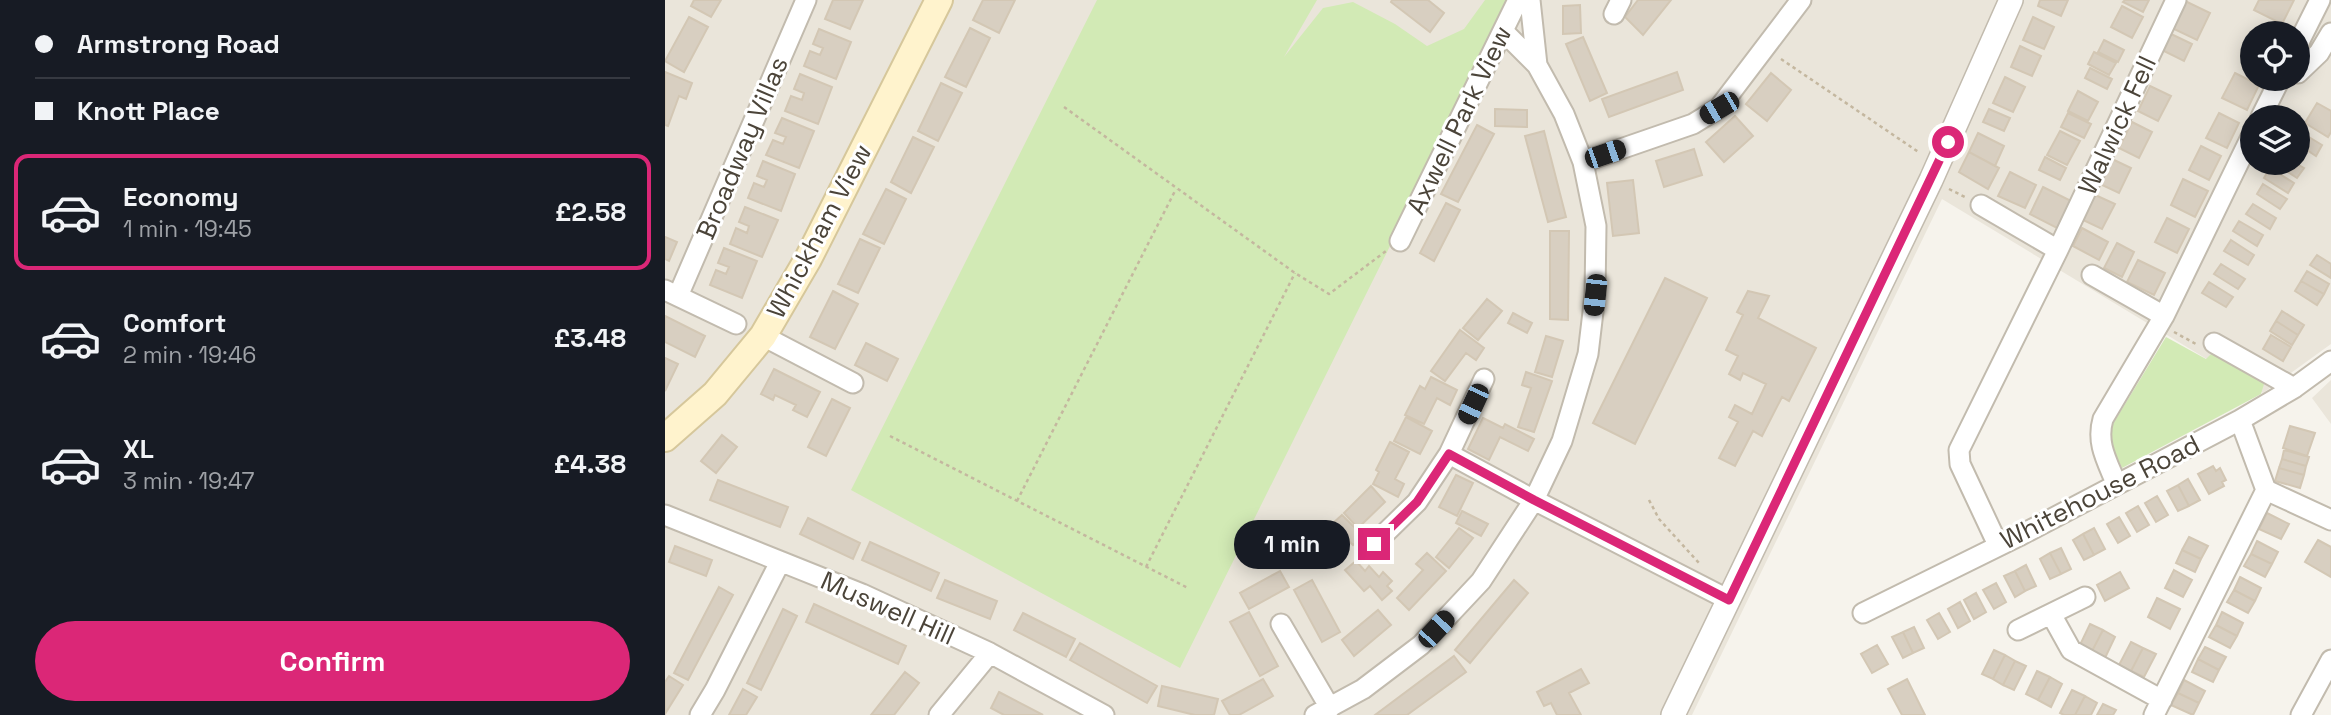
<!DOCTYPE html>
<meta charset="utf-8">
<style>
body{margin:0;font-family:"Space Grotesk",sans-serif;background:#20242c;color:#f1f3f6;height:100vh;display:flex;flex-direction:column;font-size:26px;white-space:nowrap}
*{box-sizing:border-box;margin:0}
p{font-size:23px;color:#9ea1a6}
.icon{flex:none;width:38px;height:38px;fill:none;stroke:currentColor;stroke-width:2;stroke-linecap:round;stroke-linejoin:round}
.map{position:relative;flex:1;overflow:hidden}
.details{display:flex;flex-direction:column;background:#171b24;width:665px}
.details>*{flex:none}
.guide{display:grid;align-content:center;height:154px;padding:0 35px;background:#171b24}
.controls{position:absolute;left:1575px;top:21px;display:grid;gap:14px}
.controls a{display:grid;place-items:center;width:70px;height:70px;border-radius:50%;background:#171b24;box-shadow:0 4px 18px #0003;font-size:35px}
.end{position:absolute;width:32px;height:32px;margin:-16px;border:9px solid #db2777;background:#fff;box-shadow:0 0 0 4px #fff}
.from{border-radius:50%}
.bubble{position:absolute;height:49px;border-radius:24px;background:#171b24;box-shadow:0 4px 18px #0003;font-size:23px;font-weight:600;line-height:49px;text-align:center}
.car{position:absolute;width:21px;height:42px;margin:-21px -10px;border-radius:9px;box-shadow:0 0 5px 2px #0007;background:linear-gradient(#222 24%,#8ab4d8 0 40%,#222 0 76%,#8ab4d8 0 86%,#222 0)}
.guide b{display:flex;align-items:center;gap:24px;height:66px;font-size:26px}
.guide b+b{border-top:2px solid #363941}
.guide i{width:18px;height:18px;background:#f1f3f6}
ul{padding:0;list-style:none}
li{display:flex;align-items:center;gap:21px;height:116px;margin:0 14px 10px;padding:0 21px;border:4px solid transparent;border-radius:14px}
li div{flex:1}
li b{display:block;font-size:26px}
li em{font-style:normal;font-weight:600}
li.on{border-color:#db2777}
li>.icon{width:63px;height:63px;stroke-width:1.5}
.primary-button{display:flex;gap:14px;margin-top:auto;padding:14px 35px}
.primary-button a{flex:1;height:80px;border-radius:42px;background:#db2777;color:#fff;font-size:28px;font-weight:600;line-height:80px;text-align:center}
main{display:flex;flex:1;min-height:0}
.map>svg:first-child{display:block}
.residential{fill:#eae5da;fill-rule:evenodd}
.green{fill:#d2eab5}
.building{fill:#d8cfc1;stroke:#d3c7b4;stroke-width:2}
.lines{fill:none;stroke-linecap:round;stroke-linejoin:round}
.minor-casing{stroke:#c2bbae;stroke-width:23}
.tertiary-casing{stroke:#c2bbae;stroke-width:26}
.secondary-casing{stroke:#d6c79b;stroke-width:30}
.path{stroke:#c4b79f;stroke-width:2.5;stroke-dasharray:3.5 3.5;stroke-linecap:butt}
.minor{stroke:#fff;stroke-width:19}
.tertiary{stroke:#fff;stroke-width:23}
.secondary{stroke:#fff3cd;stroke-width:26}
.route{stroke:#db2777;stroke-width:9}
.labels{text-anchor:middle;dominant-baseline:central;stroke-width:6;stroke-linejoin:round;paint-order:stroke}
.street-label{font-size:26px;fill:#4b4439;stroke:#fff}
</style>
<main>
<section class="details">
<div class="guide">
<b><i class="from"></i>Armstrong Road</b>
<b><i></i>Knott Place</b>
</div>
<ul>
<li class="on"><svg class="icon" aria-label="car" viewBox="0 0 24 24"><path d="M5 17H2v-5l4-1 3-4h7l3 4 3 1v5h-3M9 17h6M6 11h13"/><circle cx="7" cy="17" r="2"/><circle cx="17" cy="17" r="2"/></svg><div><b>Economy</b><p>1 min · 19:45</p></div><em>£2.58</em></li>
<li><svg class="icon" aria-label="car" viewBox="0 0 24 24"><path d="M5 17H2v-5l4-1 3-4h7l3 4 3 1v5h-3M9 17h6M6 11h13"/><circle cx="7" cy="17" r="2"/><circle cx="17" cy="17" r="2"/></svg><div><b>Comfort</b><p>2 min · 19:46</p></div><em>£3.48</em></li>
<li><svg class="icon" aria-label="car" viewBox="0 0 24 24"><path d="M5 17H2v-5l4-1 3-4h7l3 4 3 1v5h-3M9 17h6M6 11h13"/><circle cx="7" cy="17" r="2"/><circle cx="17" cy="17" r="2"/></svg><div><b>XL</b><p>3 min · 19:47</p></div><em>£4.38</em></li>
</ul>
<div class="primary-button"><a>Confirm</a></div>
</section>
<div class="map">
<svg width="1666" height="715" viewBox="0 0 1666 715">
<rect width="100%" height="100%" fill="#f6f3ec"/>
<path class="residential" d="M0,0H1666V344L1598,393L1277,199L1027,715H0ZM1587,33H1633V79H1587ZM1587,117H1633V163H1587Z
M1666,380V424L1647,398Z"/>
<path class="green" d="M432,0H652L619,57L658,8L688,2L730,24L762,46L799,29L820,0H841L828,31L725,246L515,668L186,490Z
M1501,337L1541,359L1547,353L1571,368L1579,365L1596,375L1599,384L1596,394L1457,468L1443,439L1446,427Z"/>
<path class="building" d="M29,0H56L46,17L26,6Z
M168,0H198L185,29L160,19Z
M318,0H350L334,33L308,20Z
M727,0H763L779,13L765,32L726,2Z
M973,0H1006L978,35L960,17Z
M1375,0H1403L1396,16L1373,6Z
M1460,0H1484L1478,12L1458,2Z
M1594,0H1629L1617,24L1589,10Z
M1520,1L1545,13L1532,40L1507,28Z
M915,5L916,33L898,34V6Z
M1457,6L1478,17L1467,38L1446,27Z
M24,17L43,27L19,72L0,61Z
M1368,17L1389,27L1379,49L1358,40Z
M305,28L325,38L301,87L280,77Z
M154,29L186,42L171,79L139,66L145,51L155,55L158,48L148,44Z
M1504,33L1527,44L1519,61L1495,49Z
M918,37L942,93L925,101L901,44Z
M1439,40L1459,50L1453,62L1433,52Z
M1587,45V68L1578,64Z
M1355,46L1376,56L1367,76L1346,67Z
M1429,52L1451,63L1444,75L1423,64Z
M1425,68L1447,79L1442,89L1420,78Z
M0,72L27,83L21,99L14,96L3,126L0,125Z
M1012,72L1018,90L944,117L937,99Z
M1106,73L1126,90L1102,121L1081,104Z
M1570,73L1594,85L1582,110L1557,98Z
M135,74L167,87L153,124L120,111L126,96L137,100L139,93L129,89Z
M1340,77L1360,87L1348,112L1328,103Z
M276,83L297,93L273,141L253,131Z
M1485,86L1506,96L1493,121L1473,111Z
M1413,91L1433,102L1423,121L1403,111Z
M1652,103L1666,111V132L1663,137L1640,123Z
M830,109L862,110V127L830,126Z
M1324,109L1345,118L1339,131L1318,122Z
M1403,113L1426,124L1419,138L1396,127Z
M1554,113L1574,123L1562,148L1541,138Z
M1070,116L1088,136L1059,162L1041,142Z
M117,118L149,131L134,168L101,155L108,140L118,144L121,137L110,133Z
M1467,122L1487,132L1474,158L1454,148Z
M812,125L829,134L793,202L776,194Z
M879,131L901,217L883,222L860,136Z
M1395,131L1415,141L1402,165L1382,155Z
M1634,131L1657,145L1651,156L1633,144Z
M1313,133L1339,146L1330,166L1304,152Z
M248,137L269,147L246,193L226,182Z
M1536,146L1556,156L1544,180L1524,170Z
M1029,149L1037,175L999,187L991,161Z
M1304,152L1334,168L1323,189L1294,172Z
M1380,157L1401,168L1395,180L1374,170Z
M1447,159L1466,168L1454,193L1435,184Z
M98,161L130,174L116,211L83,198L89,183L99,187L102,180L92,176Z
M1609,163H1630L1639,168L1632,178Z
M1605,168L1629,183L1623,193L1599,178Z
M1345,172L1371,185L1360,208L1333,196Z
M1518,179L1543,191L1530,217L1506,205Z
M968,180L974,233L948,236L942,183Z
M1598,184L1622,199L1615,209L1592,194Z
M1378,187L1406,201L1392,228L1365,214Z
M221,189L241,199L219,244L198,234Z
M1428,194L1450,204L1437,229L1416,219Z
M781,203L795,210L769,261L755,253Z
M1588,204L1611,218L1605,229L1581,214Z
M80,207L113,220L97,257L65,244L71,228L82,233L84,226L74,222Z
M1502,218L1524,229L1512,253L1490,242Z
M1574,221L1598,235L1592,246L1568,231Z
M1417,228L1443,242L1434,260L1408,246Z
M885,231H904L903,320L885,319Z
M0,237L12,242L4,261L0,259Z
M195,239L215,248L193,293L173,284Z
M1566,240L1589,255L1583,265L1559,251Z
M1452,243L1469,252L1457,277L1439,268Z
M59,248L92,261L77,298L45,285L51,270L61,274L64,267L53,263Z
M1652,255L1666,264V278L1645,265Z
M1473,260L1500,273L1489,295L1462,282Z
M1556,264L1580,279L1573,289L1549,274Z
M1642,271L1664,284L1659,294L1636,281Z
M1000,278L1042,298L970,444L928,423Z
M1636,281L1659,294L1652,305L1630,291Z
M1544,282L1568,297L1561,307L1537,293Z
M168,291L193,304L170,349L145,337Z
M1083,291L1104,296L1093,318L1151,348L1124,401L1117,397L1097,436L1088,431L1070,466L1054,458L1073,422L1064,417L1070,405L1087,414L1101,384L1078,373L1075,380L1064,374L1073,356L1061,350L1078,315L1072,312Z
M822,299L837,311L813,340L798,328Z
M1617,311L1639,325L1633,335L1611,321Z
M848,313L867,323L862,333L843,323Z
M0,316L40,336L30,357L0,342Z
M1611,321L1633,335L1627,345L1605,331Z
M795,330L819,348L811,360L801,353L780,381L766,371Z
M1606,335L1626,347L1618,361L1598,349Z
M881,336L898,341L887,377L870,372Z
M201,343L233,359L222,381L190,365Z
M0,358L13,364L0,391Z
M109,369L155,392L142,417L128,410L131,405L110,395L108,400L96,394Z
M861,372L887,381L869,432L853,427L866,388L857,385Z
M766,377L792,390L785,405L772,398L759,424L740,415L755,386L760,389Z
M167,399L185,408L161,456L143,447Z
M741,417L767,431L755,454L729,441Z
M818,418L838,428L840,424L869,439L863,451L835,437L824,460L803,449Z
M1625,426L1650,433L1642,456L1618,448Z
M57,435L72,447L51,473L36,461Z
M725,442L744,452L730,479L739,484L733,497L708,484L714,472L711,470Z
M1619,450L1644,457L1641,466L1617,459Z
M1617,459L1641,466L1639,475L1614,468Z
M1548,466L1551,471L1555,468L1561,480L1557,482L1559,486L1544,494L1533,474Z
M1614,468L1639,475L1635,488L1610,481Z
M791,475L808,483L792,516L774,507Z
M1523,479L1535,500L1524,506L1513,485Z
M53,480L123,507L115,527L45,500Z
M1513,485L1524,506L1513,511L1502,491Z
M706,486L720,502L693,528L679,513Z
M1492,496L1503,515L1491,522L1480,503Z
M1473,506L1484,525L1472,532L1461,513Z
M797,511L823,524L816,536L791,523Z
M1602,513L1624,524L1616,539L1594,529Z
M677,515L698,536L688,545L667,524Z
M1454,517L1465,536L1453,543L1442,524Z
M143,518L195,543L188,559L135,534Z
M666,525L678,537L651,563L639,551Z
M794,528L808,538L784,568L771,557Z
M1429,528L1440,549L1429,555L1418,534Z
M1418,534L1429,555L1419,560L1408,540Z
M1524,537L1543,546L1536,559L1517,550Z
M1653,540L1666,547V577L1640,562Z
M1592,541L1613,552L1607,564L1586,554Z
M205,542L274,573L266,591L197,560Z
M10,546L47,560L41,576L4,562Z
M1396,548L1406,569L1396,574L1385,553Z
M1517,550L1536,559L1530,572L1511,563Z
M762,553L781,571L744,610L732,598L758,570L751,564Z
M1385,553L1396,574L1385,579L1375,559Z
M1586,554L1607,564L1600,577L1579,566Z
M691,561L700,571L704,566L714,577L718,572L727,581L722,586L727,591L717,600L705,586L699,591L680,570Z
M1361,565L1371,586L1360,591L1350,571Z
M1509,570L1527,580L1518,597L1500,588Z
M615,571L624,587L584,609L575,593Z
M1350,571L1360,591L1350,597L1339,576Z
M1455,572L1464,588L1440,601L1432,585Z
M1575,577L1596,588L1590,601L1569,590Z
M280,580L332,601L325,619L272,598Z
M647,580L675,632L657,642L629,590Z
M849,580L863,593L805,663L790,650Z
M1331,583L1341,602L1329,609L1318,590Z
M54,587L68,595L23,680L9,673Z
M1569,590L1590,601L1583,613L1562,602Z
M1311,593L1321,612L1309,619L1299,600Z
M1492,598L1515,609L1505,629L1483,617Z
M1295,602L1305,621L1293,628L1283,609Z
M149,604L241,646L233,664L141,622Z
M118,609L132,616L96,690L82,683Z
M713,610L726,625L689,656L677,640Z
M584,612L613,666L595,676L565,622Z
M1557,612L1578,623L1572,636L1551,625Z
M358,613L410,639L401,657L349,630Z
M1274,613L1285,632L1273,639L1262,620Z
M1425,624L1438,630L1426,653L1414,647Z
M1551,625L1572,636L1565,648L1544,637Z
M1249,627L1259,648L1248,653L1238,632Z
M1438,630L1450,637L1439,660L1426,653Z
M1238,632L1248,653L1238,658L1227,637Z
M1466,642L1478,648L1466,671L1454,665Z
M415,643L492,686L482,703L405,660Z
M1212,645L1223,664L1207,673L1196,654Z
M1540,647L1561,657L1554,670L1533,659Z
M1478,648L1491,654L1479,677L1466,671Z
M1329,650L1340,655L1328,679L1317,674Z
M1340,655L1350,661L1338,685L1328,679Z
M789,656L801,672L742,715H710Z
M1533,659L1554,670L1548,682L1527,672Z
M1350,661L1361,666L1349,690L1338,685Z
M916,669L924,683L904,693L916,715H892L886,703L879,706L872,692Z
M1372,671L1385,677L1373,700L1361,694Z
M240,672L254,683L229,715H206Z
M4,676L18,685L0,714V682Z
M1385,677L1397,684L1386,707L1373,700Z
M598,679L608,696L574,715H565L557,701Z
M1242,679L1260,715H1237L1223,689Z
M1519,680L1540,691L1534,703L1513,693Z
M497,686L553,699L549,715H530L493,706Z
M78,689L92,697L81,715H64Z
M1407,690L1420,696L1410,715H1399L1395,713Z
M334,692L378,715H339L326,708Z
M1513,693L1534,703L1528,715L1506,705Z
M1420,696L1432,703L1426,715H1410Z
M1438,704L1451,710L1448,715H1432Z"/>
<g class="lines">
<g class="minor-casing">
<path id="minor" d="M949,14L956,0
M838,31L872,65
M1633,44L1655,0
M1633,73L1654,53L1666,33
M1596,117L1615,79
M918,162L1028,124L1054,108L1136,0
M1316,205L1393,250
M735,241L853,0
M1427,275L1499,316
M0,290L71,324
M13,296L141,0
M98,336L188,383
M1549,343L1629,388
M1575,420L1601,490L1666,520
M784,454L869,500L1064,600
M1451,483C1442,461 1431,443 1438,419L1499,316L1587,135
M0,515L197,594L325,653L439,715
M709,544L752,502L784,454L819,379
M1333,545L1295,464L1294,450L1393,250L1511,0
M1198,613L1354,536L1575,420L1629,388L1666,361
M1386,614L1406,650L1497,700
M616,624L665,708
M1353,630L1420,597
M35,715L50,690L115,562
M274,715L325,653
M650,715L698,689L756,645L816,581L869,500L897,441L923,354L930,295L931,226L918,162L899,114L872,65L865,0
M1489,715L1601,490
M1636,715L1666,660"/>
</g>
<g class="tertiary-casing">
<path id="tertiary" d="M1008,715L1266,180L1346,0"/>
</g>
<g class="secondary-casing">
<path id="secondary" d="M0,438L50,394L98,336L143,259L274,0"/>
</g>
<path class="path" d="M1116,59L1255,153
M399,107L630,273L664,294L721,251
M1284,189L1300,197
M1509,332L1531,344
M225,436L523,588
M984,500L994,519L1034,563
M352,501L511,189
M481,567L630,273"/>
<use href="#minor" class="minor"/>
<use href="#tertiary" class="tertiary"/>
<use href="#secondary" class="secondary"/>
</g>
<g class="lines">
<path class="route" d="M709,544L752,502L784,454L869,500L1064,600L1283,142"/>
</g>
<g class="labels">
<g class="street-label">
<text transform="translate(794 120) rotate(-64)">Axwell Park View</text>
<text transform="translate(1452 125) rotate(-65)">Walwick Fell</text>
<text transform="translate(77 148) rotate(-67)">Broadway Villas</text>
<text transform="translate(154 231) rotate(-62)">Whickham View</text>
<text transform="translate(1435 492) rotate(-27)">Whitehouse Road</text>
<text transform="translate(223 608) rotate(24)">Muswell Hill</text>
</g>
</g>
</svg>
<div class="controls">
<a><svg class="icon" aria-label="locate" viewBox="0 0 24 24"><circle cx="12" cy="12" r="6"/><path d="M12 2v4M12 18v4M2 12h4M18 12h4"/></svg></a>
<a><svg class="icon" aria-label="layers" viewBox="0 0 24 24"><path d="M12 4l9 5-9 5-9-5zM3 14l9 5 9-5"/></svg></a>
</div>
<i class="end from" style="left:1283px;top:142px"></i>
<i class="end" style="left:709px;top:544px"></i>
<div class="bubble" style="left:569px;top:520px;width:116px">1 min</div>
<i class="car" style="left:1054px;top:108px;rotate:240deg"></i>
<i class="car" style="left:940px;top:154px;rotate:71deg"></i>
<i class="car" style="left:930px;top:295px;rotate:186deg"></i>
<i class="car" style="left:808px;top:404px;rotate:205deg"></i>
<i class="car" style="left:771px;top:629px;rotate:43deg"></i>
</div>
</main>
